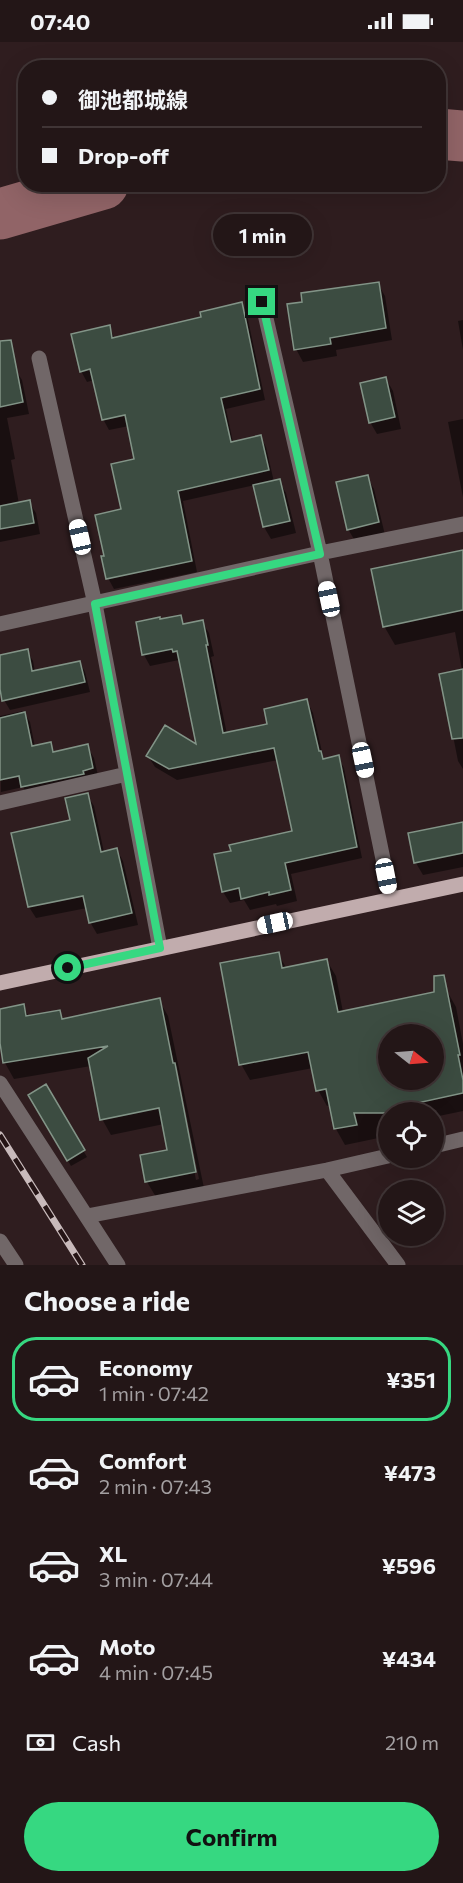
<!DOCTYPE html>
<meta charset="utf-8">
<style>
body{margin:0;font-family:Commissioner,"Noto Sans JP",sans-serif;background:#2b1f20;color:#f1f3f6;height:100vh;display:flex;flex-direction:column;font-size:22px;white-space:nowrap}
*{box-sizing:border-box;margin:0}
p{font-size:20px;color:#a39fa1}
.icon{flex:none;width:33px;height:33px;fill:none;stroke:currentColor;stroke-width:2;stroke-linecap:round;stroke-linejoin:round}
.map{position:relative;height:1223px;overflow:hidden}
.panel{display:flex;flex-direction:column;background:#231617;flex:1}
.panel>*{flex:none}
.top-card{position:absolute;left:18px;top:18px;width:428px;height:132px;border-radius:24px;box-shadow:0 6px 24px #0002,0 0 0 2px #403536;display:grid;align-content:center;height:132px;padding:0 24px;background:#231617}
.needle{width:39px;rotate:107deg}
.tools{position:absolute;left:378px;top:982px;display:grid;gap:12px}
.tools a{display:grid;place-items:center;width:66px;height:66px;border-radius:50%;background:#231617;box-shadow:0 6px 24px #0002,0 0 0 2px #403536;font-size:30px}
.end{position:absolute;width:27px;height:27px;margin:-14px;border:8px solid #36d881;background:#111;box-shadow:0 0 0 3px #111}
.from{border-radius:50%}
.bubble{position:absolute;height:42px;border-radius:21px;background:#231617;box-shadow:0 6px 24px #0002,0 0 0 2px #403536;font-size:20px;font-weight:700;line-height:42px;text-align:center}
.car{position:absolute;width:18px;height:36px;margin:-18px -9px;border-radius:8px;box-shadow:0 0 4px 2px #0007;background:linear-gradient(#fff 24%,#345 0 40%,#fff 0 76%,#345 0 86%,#fff 0)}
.top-card b{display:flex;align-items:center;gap:21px;height:57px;font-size:22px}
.top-card b+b{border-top:2px solid #403536}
.top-card i{width:15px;height:15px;background:#f1f3f6}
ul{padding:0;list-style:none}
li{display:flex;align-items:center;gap:18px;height:84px;margin:0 12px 9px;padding:0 12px;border:3px solid transparent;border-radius:24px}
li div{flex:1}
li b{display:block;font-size:22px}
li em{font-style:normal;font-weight:700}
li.active{border-color:#36d881}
li>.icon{width:54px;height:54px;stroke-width:1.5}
h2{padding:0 24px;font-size:27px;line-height:72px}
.pay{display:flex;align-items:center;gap:15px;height:66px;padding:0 24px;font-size:22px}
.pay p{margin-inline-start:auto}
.button{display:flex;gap:12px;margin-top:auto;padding:12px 24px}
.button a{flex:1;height:69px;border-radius:36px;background:#36d881;color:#111;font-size:24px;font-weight:700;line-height:69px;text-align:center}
.status{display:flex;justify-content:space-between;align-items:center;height:42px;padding:0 30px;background:#231617;direction:ltr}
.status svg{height:16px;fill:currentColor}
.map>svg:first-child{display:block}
.shadow{fill:#0007;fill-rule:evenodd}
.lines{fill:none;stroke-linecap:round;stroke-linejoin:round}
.river{stroke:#916467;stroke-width:51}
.building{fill:#3c4c41;stroke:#829487;stroke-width:1.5;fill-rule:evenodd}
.minor{stroke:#716768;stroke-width:15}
.primary{stroke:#c1acad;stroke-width:15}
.rail-casing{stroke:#c8babb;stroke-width:7}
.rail{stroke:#251415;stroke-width:4.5;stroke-dasharray:14;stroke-linecap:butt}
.route{stroke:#36d881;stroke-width:8}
</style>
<div class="status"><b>07:40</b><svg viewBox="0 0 49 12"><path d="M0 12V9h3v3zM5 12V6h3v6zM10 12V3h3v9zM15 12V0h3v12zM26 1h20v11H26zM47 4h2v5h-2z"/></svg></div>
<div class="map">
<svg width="463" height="1223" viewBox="0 0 463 1223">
<rect width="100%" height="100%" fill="#2f1d1f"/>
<path class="shadow" d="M378,242L385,254L392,298L336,308L337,314L303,320L296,307Z
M241,262L247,273L265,358L226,367L233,400L260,394L266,405L274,440L279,439L286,451L296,491L271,497L264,485L255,443L183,459L197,530L114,547L108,536L106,515L123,468L135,418L129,384L109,388L103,377L94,338L87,340L81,329L109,285L115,297L203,276Z
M463,278V308L458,279Z
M15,327L22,338L29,372L7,376L15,417L11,418L19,462L29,460L36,471L40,492L0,500V330Z
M386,337L393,349L401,387L377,392L370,380Z
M463,377V455L448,380Z
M367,435L374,447L385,493L355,499L348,487Z
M463,510V727L458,719L441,633L462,628L455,590L395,603L384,584Z
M180,575L185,583L202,580L209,591L214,614L211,615L227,692L269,683L307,659L313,671L323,714L325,718L338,715L344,726L362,816L291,832L297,859L277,864L276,862L250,868L244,858L230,861L223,850L232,810L294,790L278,718L177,738L155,725L148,714L198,705L179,618L150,624L144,613L138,581Z
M27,609L33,619L35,630L80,620L85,630L90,650L10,668L4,658L0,640V615Z
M23,669L30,680L35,705L50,702L55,711L87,704L94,716L99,738L29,756L23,745L1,750L0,674Z
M87,753L94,764L104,810L117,808L123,819L138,883L97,892L90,880L87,866L36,876L29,865L71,779Z
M463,786V825L423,833L416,821Z
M278,912L287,927L327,919L336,934L343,970L447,949L456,965L463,1002V1069L434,1075V1071H388V1094L345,1103L336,1087L331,1063L327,1064L318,1048L313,1026L250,1038L241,1022ZM388,993H434V1038H388Z
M159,958L168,974L204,1146L156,1155L147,1140L169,1109L164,1082L111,1093L102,1077L91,1024L14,1037L5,1021L0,993V968L23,964L29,975L59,970L64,978ZM173,1021L177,1025L199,1137L196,1138Z
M45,1044L87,1115L71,1124L30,1053Z"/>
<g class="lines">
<path class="river" d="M438,92L463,94
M0,172L103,142"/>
</g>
<path class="building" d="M379,240L386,286L330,296L331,302L294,308L287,262L302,260L301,251Z
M242,260L260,347L221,356L231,400L261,393L269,428L178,449L192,519L106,537L101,514H104L95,473L121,467L111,422L134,417L125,373L102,378L90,327L80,330L71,292L110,283L112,296L201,275L200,270Z
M11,298L23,360L0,365V299Z
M386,335L395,375L369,381L360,341Z
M368,433L379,480L347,488L336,440Z
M280,437L290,479L263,485L253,443Z
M30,458L34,481L0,487V464Z
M463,508V568L383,585L371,527Z
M181,573L183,582L203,578L208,603H206L223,691L267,682L264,667L307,657L319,709H321L323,717L339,713L357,805L285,821L291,848L269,853V850L241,857L239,846L222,850L214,812L231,809L229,803L292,789L274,706L169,727L146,714L165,683L196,702L177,609L173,610L172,607L142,613L136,580L160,575V577Z
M28,607L32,629L80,619L85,640L2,659L0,647V613Z
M463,627V696L452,697L439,632Z
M25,670L32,704L51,700L53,710L88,702L93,726L83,729L84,732L21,745L19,734L0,738V676Z
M88,751L101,810L117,806L132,871L89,881L83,854L28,865L11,791L70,778L65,756Z
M463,780V811L414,821L408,791Z
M279,910L282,926L327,917L338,970L434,950V934L444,933L460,1013H458L463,1038V1051L417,1061L419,1071H354L357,1083L334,1087L326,1047L316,1049L308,1010L239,1023L220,921ZM388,993H434V1038H388Z
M160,956L173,1021H175L196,1130L145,1140L140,1113L167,1108L159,1066L100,1078L88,1016L108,1004L3,1021L0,1001V967L24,962L26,974L60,968L62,977Z
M46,1042L85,1108L67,1119L28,1053Z"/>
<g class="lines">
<path class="minor" d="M262,259L320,511L391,856
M39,316L95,562L160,906
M0,582L320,511L463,482
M0,761L127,732
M0,1041L118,1223
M434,1104L463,1097
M327,1128L398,1223
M87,1174L327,1128L388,1114
M0,1199L16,1223"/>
<path class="primary" d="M0,941L463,842"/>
<g class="rail-casing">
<path id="rail" d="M0,1093L82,1223"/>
</g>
<use href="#rail" class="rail"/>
</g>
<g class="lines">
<path class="route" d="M68,926L160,906L95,562L320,512L262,260"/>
</g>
</svg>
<div class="tools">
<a><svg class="needle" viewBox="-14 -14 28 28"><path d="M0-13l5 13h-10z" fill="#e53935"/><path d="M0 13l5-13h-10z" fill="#a39fa1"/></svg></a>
<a><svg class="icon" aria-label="locate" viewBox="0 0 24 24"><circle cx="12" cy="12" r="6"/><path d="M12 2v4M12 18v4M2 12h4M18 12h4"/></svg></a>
<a><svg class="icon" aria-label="layers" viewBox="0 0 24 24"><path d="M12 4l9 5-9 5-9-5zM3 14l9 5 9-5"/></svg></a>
</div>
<i class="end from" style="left:68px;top:926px"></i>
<i class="end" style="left:262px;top:260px"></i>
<div class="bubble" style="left:213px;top:172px;width:99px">1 min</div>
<i class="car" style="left:80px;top:495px;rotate:347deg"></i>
<i class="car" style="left:329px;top:557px;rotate:348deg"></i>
<i class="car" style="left:363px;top:718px;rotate:168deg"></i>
<i class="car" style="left:386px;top:834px;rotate:169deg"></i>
<i class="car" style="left:275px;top:881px;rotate:258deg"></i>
<div class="top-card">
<b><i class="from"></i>御池都城線</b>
<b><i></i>Drop-off</b>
</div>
</div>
<section class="panel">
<h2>Choose a ride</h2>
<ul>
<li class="active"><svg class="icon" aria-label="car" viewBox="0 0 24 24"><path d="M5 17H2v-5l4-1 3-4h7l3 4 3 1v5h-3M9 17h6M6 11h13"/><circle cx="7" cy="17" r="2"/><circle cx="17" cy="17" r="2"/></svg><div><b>Economy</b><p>1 min · 07:42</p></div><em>¥351</em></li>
<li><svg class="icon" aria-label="car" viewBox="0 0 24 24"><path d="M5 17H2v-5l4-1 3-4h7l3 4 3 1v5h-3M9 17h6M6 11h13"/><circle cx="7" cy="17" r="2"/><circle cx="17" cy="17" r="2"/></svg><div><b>Comfort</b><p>2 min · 07:43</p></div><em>¥473</em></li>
<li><svg class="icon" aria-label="car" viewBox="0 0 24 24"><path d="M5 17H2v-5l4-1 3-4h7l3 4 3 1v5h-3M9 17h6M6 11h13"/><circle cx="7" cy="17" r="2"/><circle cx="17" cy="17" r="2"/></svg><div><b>XL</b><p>3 min · 07:44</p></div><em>¥596</em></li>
<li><svg class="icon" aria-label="car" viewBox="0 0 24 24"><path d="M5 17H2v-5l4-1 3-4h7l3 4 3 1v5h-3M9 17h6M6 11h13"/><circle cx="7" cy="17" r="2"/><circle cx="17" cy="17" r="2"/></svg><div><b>Moto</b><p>4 min · 07:45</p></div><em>¥434</em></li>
</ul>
<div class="pay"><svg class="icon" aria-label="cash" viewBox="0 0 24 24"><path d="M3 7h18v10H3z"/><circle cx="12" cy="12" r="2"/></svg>Cash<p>210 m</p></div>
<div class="button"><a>Confirm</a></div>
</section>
